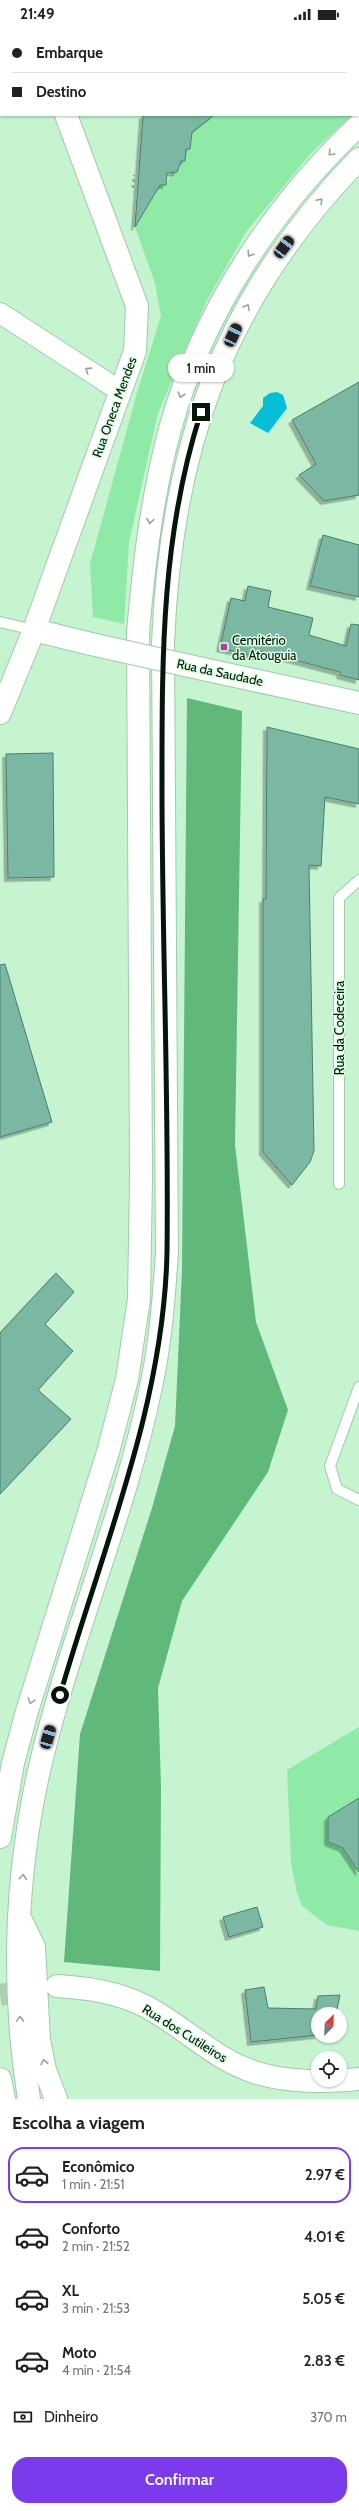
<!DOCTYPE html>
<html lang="pt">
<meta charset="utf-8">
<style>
body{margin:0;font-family:Cabin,sans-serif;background:#f6f6f6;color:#202124;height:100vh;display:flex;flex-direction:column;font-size:15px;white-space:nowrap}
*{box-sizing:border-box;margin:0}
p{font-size:13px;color:#757577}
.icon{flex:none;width:22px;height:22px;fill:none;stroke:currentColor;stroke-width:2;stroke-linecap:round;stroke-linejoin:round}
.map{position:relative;height:2071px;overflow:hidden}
.panel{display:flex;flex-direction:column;background:#fff;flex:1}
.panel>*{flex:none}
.top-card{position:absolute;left:0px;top:0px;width:359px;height:88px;box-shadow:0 1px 3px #0004;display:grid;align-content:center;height:88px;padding:0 12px;background:#fff}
.needle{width:26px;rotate:24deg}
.buttons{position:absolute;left:311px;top:1979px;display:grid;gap:8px}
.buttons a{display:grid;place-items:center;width:36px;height:36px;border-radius:50%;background:#fff;box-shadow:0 1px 3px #0004;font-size:20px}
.end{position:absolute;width:18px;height:18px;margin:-9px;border:5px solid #051509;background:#fff;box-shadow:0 0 0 2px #fff}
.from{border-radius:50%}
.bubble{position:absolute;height:28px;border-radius:14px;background:#fff;box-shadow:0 1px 3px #0004;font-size:13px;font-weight:600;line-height:28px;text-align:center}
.car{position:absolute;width:12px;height:24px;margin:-12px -6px;border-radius:5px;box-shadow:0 0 3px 1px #0007;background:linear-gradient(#222 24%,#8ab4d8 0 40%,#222 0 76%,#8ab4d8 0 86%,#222 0)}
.top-card b{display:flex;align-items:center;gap:14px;height:38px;font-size:15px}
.top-card b+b{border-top:1px solid #e0e0e0}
.top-card i{width:10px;height:10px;background:#202124}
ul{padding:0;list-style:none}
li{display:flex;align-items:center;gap:12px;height:56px;margin:0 8px 6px;padding:0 4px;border:2px solid transparent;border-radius:16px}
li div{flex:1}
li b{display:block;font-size:15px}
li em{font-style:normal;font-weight:600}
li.on{border-color:#7c3aed}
li>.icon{width:36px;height:36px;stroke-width:1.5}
h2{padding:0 12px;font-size:18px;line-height:48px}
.pay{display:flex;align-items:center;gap:10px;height:44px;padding:0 12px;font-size:15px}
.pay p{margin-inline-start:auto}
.button{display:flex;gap:8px;margin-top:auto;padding:8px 12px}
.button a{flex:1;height:46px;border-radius:16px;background:#7c3aed;color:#fff;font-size:16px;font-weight:600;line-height:46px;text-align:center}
.status{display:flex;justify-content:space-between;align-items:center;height:28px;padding:0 20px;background:#fff;direction:ltr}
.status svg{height:11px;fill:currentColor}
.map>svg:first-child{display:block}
.green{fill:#8fe9a7}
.forest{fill:#60b97a}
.water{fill:#04bed7}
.building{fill:#7cb7a3;stroke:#46806e;filter:url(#shadow)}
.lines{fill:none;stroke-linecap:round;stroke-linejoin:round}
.secondary-tunnel{stroke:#a9d2b2;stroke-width:22;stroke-dasharray:22 11;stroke-linecap:butt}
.lane-casing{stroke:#9ecba8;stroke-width:12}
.street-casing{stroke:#9ecba8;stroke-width:22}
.secondary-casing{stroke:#9ecba8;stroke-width:24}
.highway-casing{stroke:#9ecba8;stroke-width:24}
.path{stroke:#88ab90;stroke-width:2.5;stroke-dasharray:3 3;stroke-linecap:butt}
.lane{stroke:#fff;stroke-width:10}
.street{stroke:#fff;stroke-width:20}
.secondary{stroke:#fff;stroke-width:22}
.highway{stroke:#fff;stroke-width:22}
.secondary-bridge-casing{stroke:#9ecba8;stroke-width:24;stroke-linecap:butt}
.secondary-bridge{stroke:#fff;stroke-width:22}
.oneway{stroke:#9ba19d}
.route{stroke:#051509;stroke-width:5}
.poi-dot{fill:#ab41a2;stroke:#dafee1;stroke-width:1.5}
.labels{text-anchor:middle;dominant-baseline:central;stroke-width:3;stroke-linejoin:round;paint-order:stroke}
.street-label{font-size:13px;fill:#051509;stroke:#dafee1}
.poi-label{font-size:13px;fill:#051509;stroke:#dafee1;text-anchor:start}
</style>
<div class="status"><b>21:49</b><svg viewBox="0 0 49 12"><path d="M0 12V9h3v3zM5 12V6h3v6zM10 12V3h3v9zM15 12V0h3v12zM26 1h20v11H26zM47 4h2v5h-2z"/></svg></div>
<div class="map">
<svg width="359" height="2071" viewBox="0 0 359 2071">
<defs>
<filter id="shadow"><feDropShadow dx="-3.5" dy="3.5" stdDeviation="0" flood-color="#0004"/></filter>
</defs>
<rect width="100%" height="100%" fill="#c6f3d0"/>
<path class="green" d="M153,0H359V81L358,1Z
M207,87H352L311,125L246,204L206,274L158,385L129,514L124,596L93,589L90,536L137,365L161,288L155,255L135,199L160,157H166L177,133H185L186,121H190L192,104L206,93Z
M359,1699V1770L328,1790V1814L337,1817L341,1815L355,1839H359V1903L327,1897L302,1878L297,1865L291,1834L287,1742Z"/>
<path class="forest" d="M187,670L242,683L235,1117L256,1294L288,1382L268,1444L182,1573L158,1660L161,1759L160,1943L64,1934L80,1706L152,1480L175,1398L182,1242Z"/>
<path class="water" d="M277,364L283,367L287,380L268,405L250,395L263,378V370L270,365Z"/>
<path class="building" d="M143,87H214L192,104L190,121H186L185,133H181L177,144L167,145L166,157H160L135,199Z
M359,354V467L324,473L299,447L316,436L292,392Z
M323,507L359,517V569L310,558Z
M248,558L271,563L268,579L313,590L309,607L346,618L351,596L359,597V652L340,647V644L260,623L259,629L220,620L231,570L245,573Z
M267,699L359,721V776L325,769L321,838L309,837L314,1123L310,1134L292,1157L263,1124V871H266Z
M53,725L54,849L8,850L6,726Z
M5,936L52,1094L0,1109V937Z
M56,1245L74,1264L45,1296L73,1323L38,1362L71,1391L0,1466V1305Z
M359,1770V1844L343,1820L328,1814V1789Z
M257,1879L263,1899L229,1909L223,1889Z
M264,1959L268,1980L316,1981L318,1968L340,1967L336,1986H318V2007L251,2014L245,1962Z"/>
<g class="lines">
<path class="secondary-tunnel" d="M0,1967L36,1961"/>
<g class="lane-casing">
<path id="lane" d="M140,1V0
M0,594L34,602
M339,1156V870L359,852
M359,1359L330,1438L337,1461L359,1472"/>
</g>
<g class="street-casing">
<path id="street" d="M0,65H1
M0,285L120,363"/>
</g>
<g class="secondary-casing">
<path id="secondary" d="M34,0V1
M34,602L91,616
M203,641L359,675
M0,685L34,602L135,323L137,278L66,87
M57,1958C88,1960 117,1964 145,1978C184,1998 214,2032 257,2045C291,2055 324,2054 359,2051"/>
</g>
<g class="highway-casing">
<path id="highway" d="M0,1809L13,1735L27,1683L108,1424L127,1351L139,1271L141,1149L138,604C144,535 152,468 170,401C202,285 272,179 359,97
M22,1894L34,1919L39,2012L45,2042L56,2071
M0,2051L4,2071
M29,2071C12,1964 15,1853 38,1747C68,1614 125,1488 152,1354C161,1311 164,1268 167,1224L163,615C171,421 222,272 359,131"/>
</g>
<path class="path" d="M133,160L134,147"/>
<use href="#lane" class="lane"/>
<use href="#street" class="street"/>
<use href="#secondary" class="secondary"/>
<use href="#highway" class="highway"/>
<g class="secondary-bridge-casing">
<path id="secondary-bridge" d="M91,616L203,641"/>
</g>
<use href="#secondary-bridge" class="secondary-bridge"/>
</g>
<defs><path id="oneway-chevron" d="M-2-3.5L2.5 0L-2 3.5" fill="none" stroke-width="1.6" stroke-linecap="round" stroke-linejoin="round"/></defs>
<g class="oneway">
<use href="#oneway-chevron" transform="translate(331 125) rotate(134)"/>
<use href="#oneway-chevron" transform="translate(320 173) rotate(-49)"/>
<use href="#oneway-chevron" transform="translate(250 226) rotate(124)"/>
<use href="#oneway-chevron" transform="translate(247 279) rotate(-61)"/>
<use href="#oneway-chevron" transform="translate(88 342) rotate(-147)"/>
<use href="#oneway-chevron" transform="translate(181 367) rotate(109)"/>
<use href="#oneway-chevron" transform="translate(150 493) rotate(99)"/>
<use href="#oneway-chevron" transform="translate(31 1673) rotate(108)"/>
<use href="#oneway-chevron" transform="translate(23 1849) rotate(-86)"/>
<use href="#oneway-chevron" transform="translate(20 1991) rotate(-92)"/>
<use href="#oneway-chevron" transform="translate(44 2034) rotate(-101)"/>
</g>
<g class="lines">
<path class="route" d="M60,1667C102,1521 164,1377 167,1224C169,1069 162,914 162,759C162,631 161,508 201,384"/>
</g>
<rect class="poi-dot" x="220" y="615" width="8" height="8" rx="2"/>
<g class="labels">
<g class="street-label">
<text transform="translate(114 379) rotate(-70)">Rua Oneca Mendes</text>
<text transform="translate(220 644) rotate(12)">Rua da Saudade</text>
<text transform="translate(339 1000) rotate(-90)">Rua da Codeceira</text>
<text transform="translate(185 2005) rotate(32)">Rua dos Cutileiros</text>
</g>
<g class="poi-label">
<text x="232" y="612">Cemitério<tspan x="232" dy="15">da Atouguia</tspan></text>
</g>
</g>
</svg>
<div class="buttons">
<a><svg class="needle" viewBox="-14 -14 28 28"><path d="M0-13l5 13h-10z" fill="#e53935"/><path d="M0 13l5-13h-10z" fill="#757577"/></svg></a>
<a><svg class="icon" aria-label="locate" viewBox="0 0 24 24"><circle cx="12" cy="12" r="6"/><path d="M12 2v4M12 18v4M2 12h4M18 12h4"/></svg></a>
</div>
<i class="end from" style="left:60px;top:1667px"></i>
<i class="end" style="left:201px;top:384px"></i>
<div class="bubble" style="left:168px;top:326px;width:66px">1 min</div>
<i class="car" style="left:284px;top:219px;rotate:37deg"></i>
<i class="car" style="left:233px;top:307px;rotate:25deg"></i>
<i class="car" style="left:48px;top:1709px;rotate:16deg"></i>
<div class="top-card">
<b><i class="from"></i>Embarque</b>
<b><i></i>Destino</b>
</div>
</div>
<section class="panel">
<h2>Escolha a viagem</h2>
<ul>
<li class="on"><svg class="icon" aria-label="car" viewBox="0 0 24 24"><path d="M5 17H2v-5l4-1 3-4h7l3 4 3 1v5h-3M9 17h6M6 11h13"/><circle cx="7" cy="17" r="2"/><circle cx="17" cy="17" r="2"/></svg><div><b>Econômico</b><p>1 min · 21:51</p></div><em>2.97 €</em></li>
<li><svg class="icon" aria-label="car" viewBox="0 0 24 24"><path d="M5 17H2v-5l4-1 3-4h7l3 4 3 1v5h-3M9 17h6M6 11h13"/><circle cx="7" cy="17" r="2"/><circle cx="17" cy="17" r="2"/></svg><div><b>Conforto</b><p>2 min · 21:52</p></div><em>4.01 €</em></li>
<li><svg class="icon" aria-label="car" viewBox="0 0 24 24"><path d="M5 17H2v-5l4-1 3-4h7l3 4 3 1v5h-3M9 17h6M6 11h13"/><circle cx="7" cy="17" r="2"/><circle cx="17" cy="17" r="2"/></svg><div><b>XL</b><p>3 min · 21:53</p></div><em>5.05 €</em></li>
<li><svg class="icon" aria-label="car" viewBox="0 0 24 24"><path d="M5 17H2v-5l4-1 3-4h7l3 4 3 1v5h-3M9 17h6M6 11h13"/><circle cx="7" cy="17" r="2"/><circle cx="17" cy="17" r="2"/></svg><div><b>Moto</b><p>4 min · 21:54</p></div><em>2.83 €</em></li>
</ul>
<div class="pay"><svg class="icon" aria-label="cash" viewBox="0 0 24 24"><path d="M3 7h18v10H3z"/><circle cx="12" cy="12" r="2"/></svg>Dinheiro<p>370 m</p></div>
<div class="button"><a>Confirmar</a></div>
</section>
